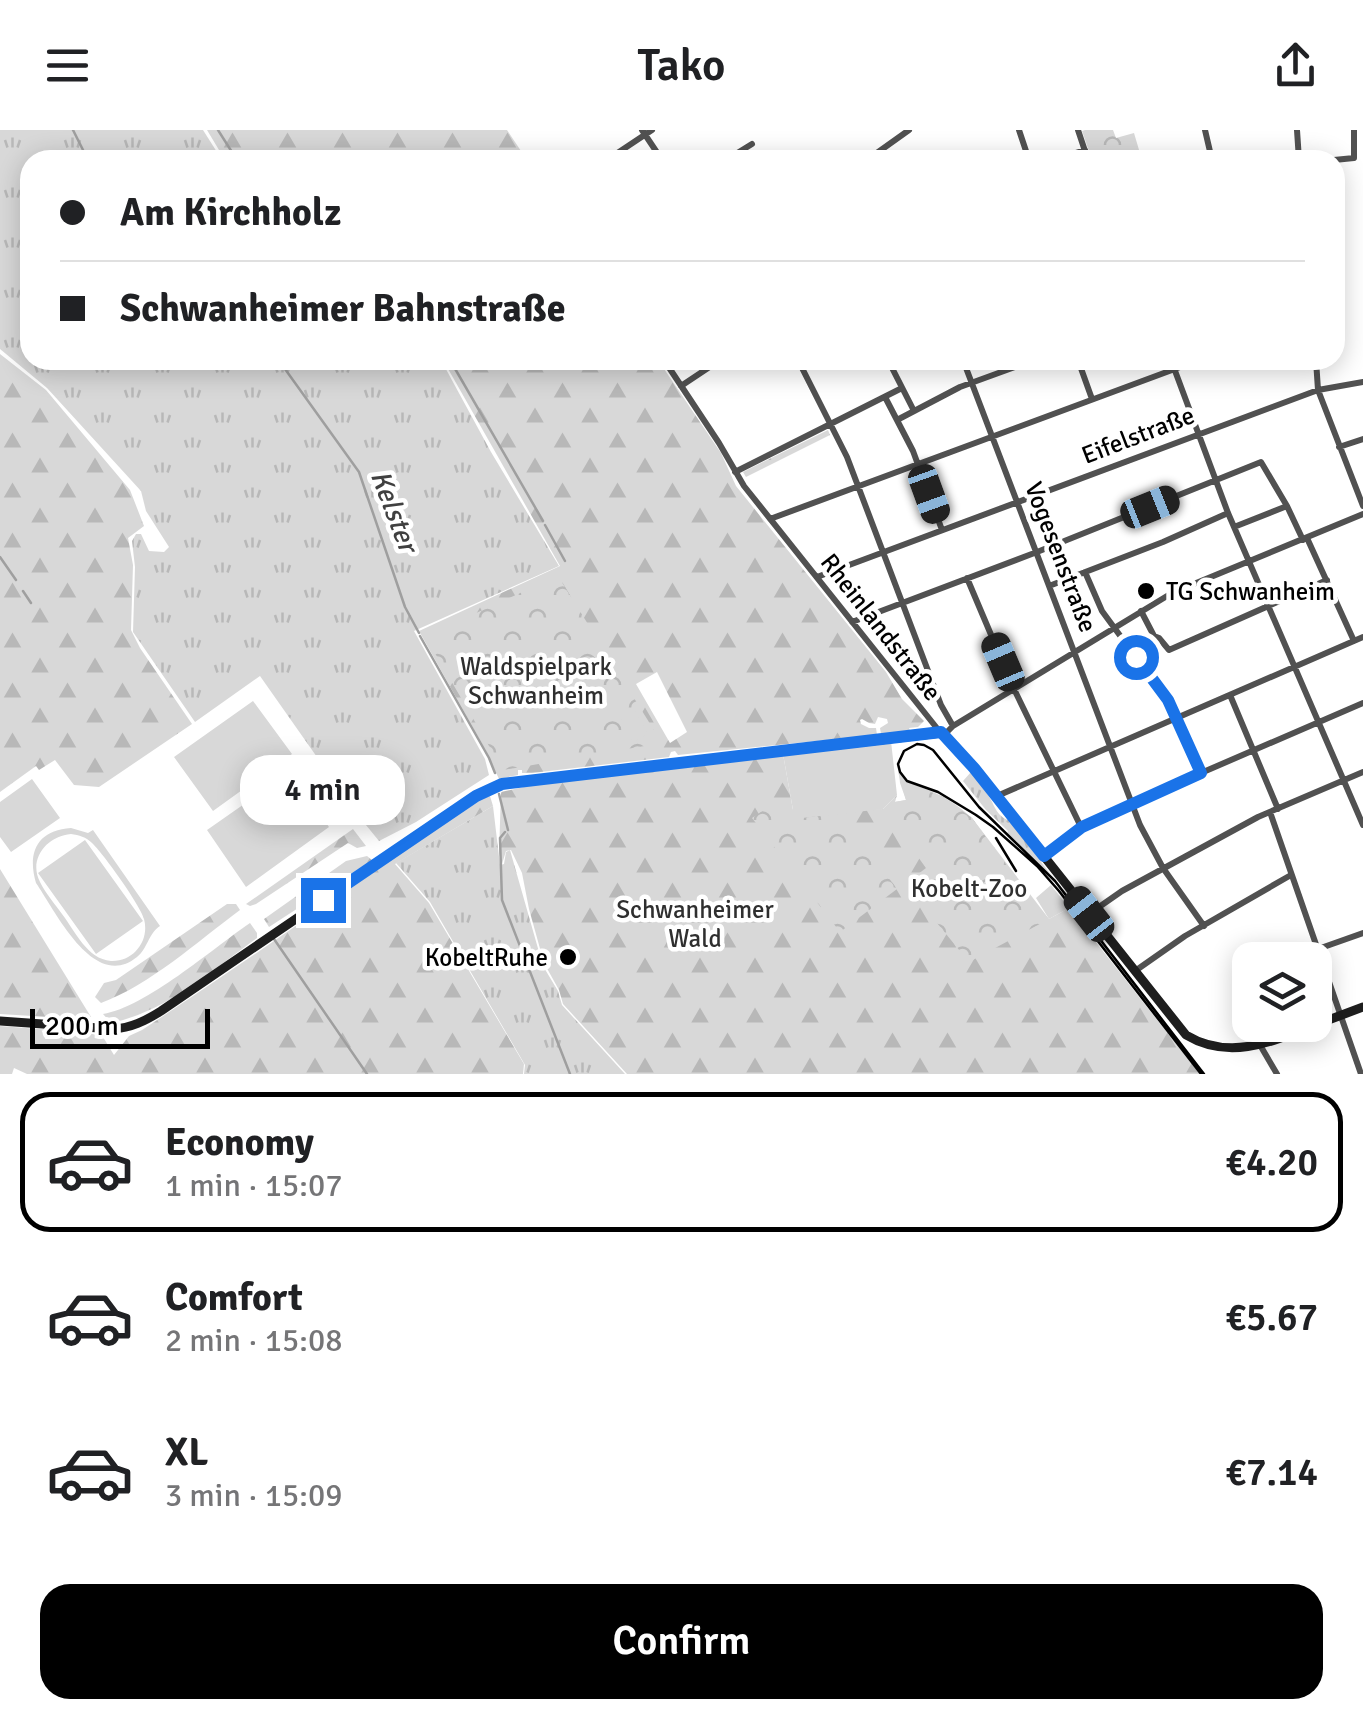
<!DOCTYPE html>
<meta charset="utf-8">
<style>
body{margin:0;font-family:Signika,sans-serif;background:#f2f2f2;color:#202124;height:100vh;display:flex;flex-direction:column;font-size:38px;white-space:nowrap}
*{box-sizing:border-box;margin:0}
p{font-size:32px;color:#757577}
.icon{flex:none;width:55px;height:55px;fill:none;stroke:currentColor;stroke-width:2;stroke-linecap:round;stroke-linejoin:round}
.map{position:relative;height:944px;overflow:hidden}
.details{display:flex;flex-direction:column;background:#fff;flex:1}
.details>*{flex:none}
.guide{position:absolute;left:20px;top:20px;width:1325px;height:220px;border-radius:30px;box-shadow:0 5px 25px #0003;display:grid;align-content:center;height:220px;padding:0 40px;background:#fff}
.controls{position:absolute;left:1232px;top:812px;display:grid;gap:20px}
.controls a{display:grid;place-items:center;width:100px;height:100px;border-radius:20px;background:#fff;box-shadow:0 5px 25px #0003;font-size:50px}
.scale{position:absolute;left:30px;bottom:25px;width:180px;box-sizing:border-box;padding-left:10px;border:5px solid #000;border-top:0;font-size:28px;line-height:35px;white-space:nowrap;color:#000;-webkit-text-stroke:8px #fff;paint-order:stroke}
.end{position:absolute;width:45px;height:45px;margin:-22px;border:12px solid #1a73e8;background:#fff;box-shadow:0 0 0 5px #fff}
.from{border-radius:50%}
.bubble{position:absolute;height:70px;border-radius:30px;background:#fff;box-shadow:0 5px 25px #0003;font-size:32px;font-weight:600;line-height:70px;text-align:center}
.car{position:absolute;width:30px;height:60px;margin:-30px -15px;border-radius:12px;box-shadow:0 0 8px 2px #0007;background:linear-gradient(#222 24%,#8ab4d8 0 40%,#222 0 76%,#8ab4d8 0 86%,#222 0)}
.guide b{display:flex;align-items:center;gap:35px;height:95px;font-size:38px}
.guide b+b{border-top:2px solid #e0e0e0}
.guide i{width:25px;height:25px;background:#202124}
ul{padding:18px 0 0;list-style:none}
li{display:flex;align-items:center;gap:30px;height:140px;margin:0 20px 15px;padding:0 20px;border:5px solid transparent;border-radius:30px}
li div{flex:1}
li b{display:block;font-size:38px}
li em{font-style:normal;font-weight:600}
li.current{border-color:#000}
li>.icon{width:90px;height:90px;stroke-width:1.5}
.cta{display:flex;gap:20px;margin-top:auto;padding:20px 40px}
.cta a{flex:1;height:115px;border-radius:30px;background:#000;color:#fff;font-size:40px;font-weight:600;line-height:115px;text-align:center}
header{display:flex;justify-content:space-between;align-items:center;height:130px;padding:0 40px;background:#fff;font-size:45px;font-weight:600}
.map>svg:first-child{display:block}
.grass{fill:url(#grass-tufts)}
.forest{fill:url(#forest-firs);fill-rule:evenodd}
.park{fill:url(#park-crowns)}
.garden{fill:#d8d8d8;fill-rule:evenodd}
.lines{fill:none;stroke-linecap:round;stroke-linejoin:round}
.stream{stroke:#9f9f9f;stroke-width:2.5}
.street{stroke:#515151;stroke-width:6}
.secondary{stroke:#1e1e1e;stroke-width:9}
.tram{stroke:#000;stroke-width:2.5}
.route{stroke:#1a73e8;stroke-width:12}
.poi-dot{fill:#000;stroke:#fff;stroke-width:4}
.labels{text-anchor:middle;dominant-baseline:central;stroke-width:9;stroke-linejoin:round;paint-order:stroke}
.street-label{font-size:25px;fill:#000;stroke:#fff}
.poi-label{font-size:25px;fill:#000;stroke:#fff;text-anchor:start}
.park-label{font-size:25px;fill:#2f2f2f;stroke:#fff}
.water-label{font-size:28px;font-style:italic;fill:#404040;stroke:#fff}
</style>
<header><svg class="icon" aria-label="menu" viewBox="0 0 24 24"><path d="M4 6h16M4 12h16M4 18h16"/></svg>Tako<svg class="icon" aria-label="share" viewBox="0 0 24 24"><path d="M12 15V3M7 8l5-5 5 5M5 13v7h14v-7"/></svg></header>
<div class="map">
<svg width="1363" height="944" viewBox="0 0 1363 944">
<defs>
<pattern id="grass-tufts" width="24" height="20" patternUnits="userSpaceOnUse" patternTransform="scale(2.5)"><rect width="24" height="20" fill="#d8d8d8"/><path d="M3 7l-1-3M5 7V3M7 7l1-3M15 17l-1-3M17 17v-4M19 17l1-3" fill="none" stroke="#b8b8b8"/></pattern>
<pattern id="forest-firs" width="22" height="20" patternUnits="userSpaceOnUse" patternTransform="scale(2.5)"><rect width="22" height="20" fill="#d8d8d8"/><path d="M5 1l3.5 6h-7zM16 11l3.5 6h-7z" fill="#b8b8b8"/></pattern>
<pattern id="park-crowns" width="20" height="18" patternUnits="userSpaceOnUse" patternTransform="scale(2.5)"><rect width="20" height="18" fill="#d8d8d8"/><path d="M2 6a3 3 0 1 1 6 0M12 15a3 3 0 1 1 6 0" fill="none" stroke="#b8b8b8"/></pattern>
</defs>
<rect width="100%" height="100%" fill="#fff"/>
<path class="grass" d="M0,0H203L222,30H30V230H441L491,322L559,436L414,501L485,629L489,645L416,692L379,711L357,684L260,546L195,592L133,502L135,437L132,411L136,404H141L149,421L164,422L169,417L146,381L141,361L47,258L0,219Z
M971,642C977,650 983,657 988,665C996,677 995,685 1010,691L1051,745L1007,704L1008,701L986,680L963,651Z
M493,676L500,735L504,734L506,722L510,720L543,836L558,861L562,875L625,944H524L525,935L430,772L396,733Z"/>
<path class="forest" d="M207,0H507L527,30H225Z
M0,224L46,260L130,360L144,396L128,408L133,435L131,500L140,518L192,594L99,657L74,655L55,630L39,640L36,636L0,662Z
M443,230H658L721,323L736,356L886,542L902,569L924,591L918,597L909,598L911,603L885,606L881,604L880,598L888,593L887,589L878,587L875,594L869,593L862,589L860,590L861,594L869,598H876L877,605L678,625L675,621L671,622L669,627L532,643H522V640H518V645L499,649L486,621L419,501L560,436ZM657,542L687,602L670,613L636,554Z
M783,624L793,680L883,679L897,665L895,672L906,670L898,642C908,655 920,656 935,663C949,669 961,678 972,688L1049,789L1069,778L1200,944H627L563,874L559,860L544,833L529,779L522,743L511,720L506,721L502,734L499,723L501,662L542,653Z
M490,666L493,676L395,734L429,773L524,934L523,944H27L14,938L12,944H0V896L89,903L103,907L114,925L129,906L142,900C256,825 367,746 480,669Z
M353,699L366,716L357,718L348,713L256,774L250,776L246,774Z
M367,726L372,730L269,797L264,789L346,731Z
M0,739L91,887L65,888L0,884Z
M227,774H236L240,780C198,811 150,855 101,873L95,867L104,853L116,850Z
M250,793L257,803V808C211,841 167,881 111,893L103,884C146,877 212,819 250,793Z"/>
<path class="park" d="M1085,0H1113L1116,8L1134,3L1142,30H1092L1082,1Z
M828,300L830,305L746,347L743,342Z
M558,446L662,613L503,640L425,506Z
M899,643L910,654L941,666L972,688L1033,771L1049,789L969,832L905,754L926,738L897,698L894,672L906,670L900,653Z
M780,669L802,688L840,683L897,759L840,802L752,688Z"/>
<path class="garden" d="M253,571L292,624L213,681L174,627Z
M634,579L648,604L633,612L620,587Z
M891,611L897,665L883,679L802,688L793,680L783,624Z
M290,642L329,697L246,757L207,700Z
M32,649L60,688L11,722L0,707V672Z
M71,698L88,703L93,700L160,796C148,804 148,818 137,827C94,862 56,782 36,753C27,723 37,700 71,698ZM71,704C79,705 86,707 92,713C102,722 141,776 144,789C150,811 133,832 111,831C87,829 75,801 62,784C55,774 46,764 40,752C28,729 47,706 71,704Z
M85,710L143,791L96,824L38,743Z
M1051,755L1069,778L1049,789L1036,768Z"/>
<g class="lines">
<path class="stream" d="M73,0L88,30
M218,0L237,30
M272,230L275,232
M450,230L543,391
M279,234L285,239L359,342L405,477L419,503
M545,395L565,431
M0,427L16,450
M23,461L31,473
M420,506L489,628L495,643
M499,664L508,700
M505,702L500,708L502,770L570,944
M274,809L367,944"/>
<path class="street" d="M642,0L662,30
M1019,0L1029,30
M1078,0L1088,30
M1205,0L1212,30
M1297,0L1299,30
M607,30L652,0
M726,30L752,14
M867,30L909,0
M1053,30L1085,20
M1334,30L1354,28V0
M664,230L719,313L744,356L940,602
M798,230L847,327L941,575L953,596
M888,230L914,281
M963,230L1140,695L1163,738L1204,796
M1078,230L1092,269
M1171,230L1228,383L1363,695
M1316,230L1318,260L1363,376
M891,236L903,230
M681,256L720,230
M885,267L913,321L942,400
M897,290L960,257L1034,230
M1339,317L1363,309
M735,342L902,258
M770,389L1199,230
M1234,397L1287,376
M1307,408L1354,511
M1085,442L1102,481L1168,571L1201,643
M817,447L1318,260L1363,252
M967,448L1014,559L1081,697
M1049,456L1163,412L1228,383
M1141,481L1154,506L1159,508L1169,520L1327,450
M852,492L1037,422L1261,332L1287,376L1303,410
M1230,565L1278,679
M944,605L953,596L1172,463L1363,384
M997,666L1363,507
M1270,682L1361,944
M1044,726L1081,697L1106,684L1363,573
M1089,784L1122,761L1258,687L1363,642
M1318,819L1363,803
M1135,841L1185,806L1291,745
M1260,915L1277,944"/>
<path class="secondary" d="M0,891L113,899C131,898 145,891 161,881L476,666L502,654L941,603L974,638L1186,905C1229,931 1272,912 1315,895
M1315,895L1363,877"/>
<path class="tram" d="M996,708L1016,741
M1201,944L1059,761L1037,736L993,697L976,685L938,662L907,651L900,642L898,634L904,621L917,614L924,615L933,620L979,677L1055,751L1204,944"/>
</g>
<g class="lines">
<path class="route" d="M323,770L476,666L502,654L941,602L974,638L1044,726L1082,697L1201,643L1168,570L1136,527"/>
</g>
<g class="poi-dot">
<circle cx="1146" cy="461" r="10"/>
<circle cx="568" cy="827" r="10"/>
</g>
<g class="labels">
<g class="street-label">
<text transform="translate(1138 305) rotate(-21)">Eifelstraße</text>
<text transform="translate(1061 427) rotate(69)">Vogesenstraße</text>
<text transform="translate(881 497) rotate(52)">Rheinlandstraße</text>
</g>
<g class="poi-label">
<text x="1166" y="461">TG Schwanheim</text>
<text x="548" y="827" text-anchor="end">KobeltRuhe</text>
</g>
<g class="park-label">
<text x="536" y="536">Waldspielpark<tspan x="536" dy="29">Schwanheim</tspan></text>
<text x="969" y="758">Kobelt-Zoo</text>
<text x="695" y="779">Schwanheimer<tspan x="695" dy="29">Wald</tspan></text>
</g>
<g class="water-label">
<text transform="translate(394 381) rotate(69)">Kelster</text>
</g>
</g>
</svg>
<div class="controls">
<a><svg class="icon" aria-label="layers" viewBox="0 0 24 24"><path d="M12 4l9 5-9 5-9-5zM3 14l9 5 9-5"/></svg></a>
</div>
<div class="scale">200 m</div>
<i class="end from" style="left:1136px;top:527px"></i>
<i class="end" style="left:323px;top:770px"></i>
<div class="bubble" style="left:240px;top:625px;width:165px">4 min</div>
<i class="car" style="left:929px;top:364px;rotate:160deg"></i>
<i class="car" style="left:1150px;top:377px;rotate:68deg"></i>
<i class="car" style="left:1003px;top:532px;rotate:337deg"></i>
<i class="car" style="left:1089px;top:784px;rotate:322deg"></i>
<div class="guide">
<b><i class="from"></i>Am Kirchholz</b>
<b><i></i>Schwanheimer Bahnstraße</b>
</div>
</div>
<section class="details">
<ul>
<li class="current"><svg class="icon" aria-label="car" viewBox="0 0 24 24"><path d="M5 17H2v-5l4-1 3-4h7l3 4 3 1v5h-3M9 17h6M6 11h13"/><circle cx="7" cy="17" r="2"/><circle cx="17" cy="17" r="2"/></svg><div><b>Economy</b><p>1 min · 15:07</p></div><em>€4.20</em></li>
<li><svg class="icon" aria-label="car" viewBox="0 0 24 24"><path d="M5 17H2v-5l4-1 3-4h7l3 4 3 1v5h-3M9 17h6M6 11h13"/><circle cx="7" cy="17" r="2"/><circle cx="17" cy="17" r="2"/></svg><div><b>Comfort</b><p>2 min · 15:08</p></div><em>€5.67</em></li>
<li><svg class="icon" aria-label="car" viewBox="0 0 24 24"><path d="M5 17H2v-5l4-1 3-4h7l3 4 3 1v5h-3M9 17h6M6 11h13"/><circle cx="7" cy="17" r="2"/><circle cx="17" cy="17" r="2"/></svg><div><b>XL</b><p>3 min · 15:09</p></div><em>€7.14</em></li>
</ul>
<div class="cta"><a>Confirm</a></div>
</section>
